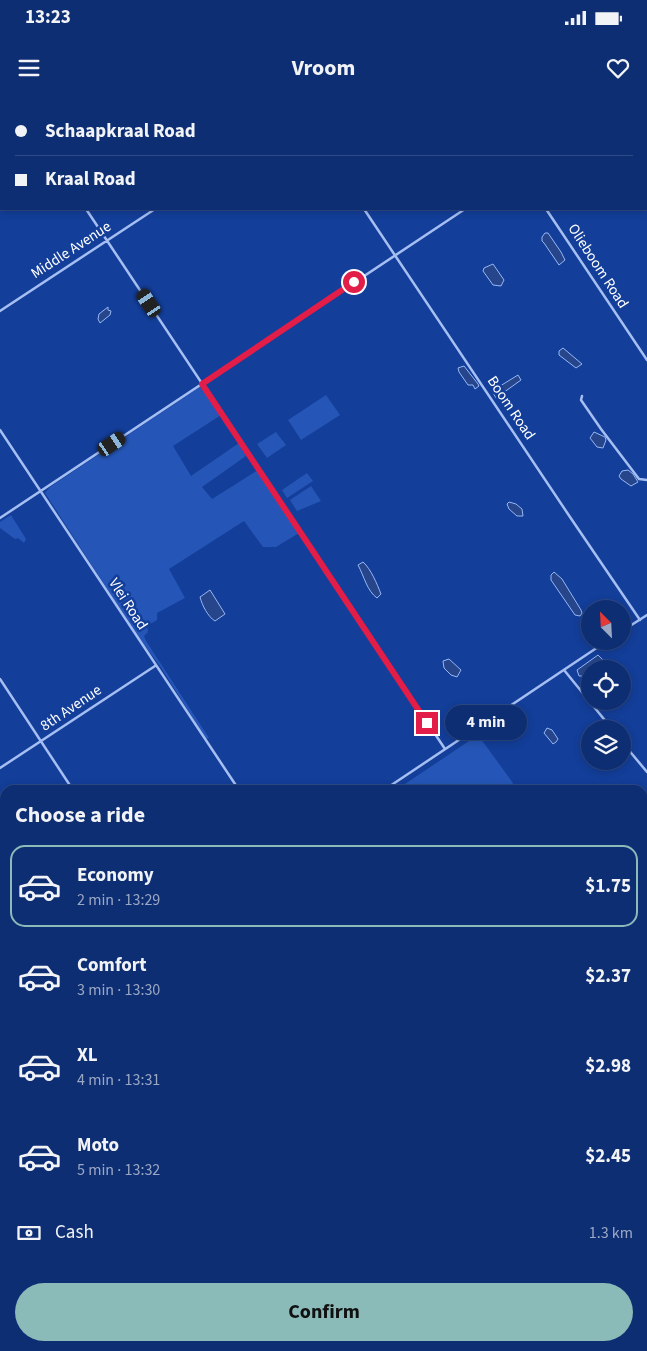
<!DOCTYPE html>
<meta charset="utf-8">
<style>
body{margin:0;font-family:"Source Sans 3",sans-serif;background:#173678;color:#f1f3f6;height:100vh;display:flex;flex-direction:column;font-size:19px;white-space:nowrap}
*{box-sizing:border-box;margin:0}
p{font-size:16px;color:#9ba8c4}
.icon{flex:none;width:28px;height:28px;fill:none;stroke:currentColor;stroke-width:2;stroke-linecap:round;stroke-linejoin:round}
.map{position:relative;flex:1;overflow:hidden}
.drawer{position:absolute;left:0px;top:685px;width:648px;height:566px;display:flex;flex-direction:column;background:#0e2e73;border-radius:15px 15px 0 0;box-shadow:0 2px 8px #0003,0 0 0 1px #2e4a85}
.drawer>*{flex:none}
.hud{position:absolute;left:0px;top:0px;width:648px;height:110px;box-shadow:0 2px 8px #0003,0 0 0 1px #2e4a85;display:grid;align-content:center;height:110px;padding:0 15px;background:#0e2e73}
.needle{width:32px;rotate:336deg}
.tools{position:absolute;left:581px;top:500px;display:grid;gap:10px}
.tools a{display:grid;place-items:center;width:50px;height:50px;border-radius:50%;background:#0e2e73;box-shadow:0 2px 8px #0003,0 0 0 1px #2e4a85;font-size:25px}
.end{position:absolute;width:22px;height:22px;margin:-11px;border:6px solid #e11d48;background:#fff;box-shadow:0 0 0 2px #fff}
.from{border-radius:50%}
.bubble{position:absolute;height:35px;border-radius:18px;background:#0e2e73;box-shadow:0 2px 8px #0003,0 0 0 1px #2e4a85;font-size:16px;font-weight:700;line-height:35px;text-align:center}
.car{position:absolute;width:15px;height:30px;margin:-15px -8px;border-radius:6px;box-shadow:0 0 4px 1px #0007;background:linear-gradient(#222 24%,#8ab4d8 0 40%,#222 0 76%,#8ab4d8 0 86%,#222 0)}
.hud b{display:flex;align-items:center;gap:18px;height:48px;font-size:19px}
.hud b+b{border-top:1px solid #2e4a85}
.hud i{width:12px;height:12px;background:#f1f3f6}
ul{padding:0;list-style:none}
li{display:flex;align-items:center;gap:15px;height:82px;margin:0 10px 8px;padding:0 5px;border:2px solid transparent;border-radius:15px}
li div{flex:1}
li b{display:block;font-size:19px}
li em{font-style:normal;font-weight:700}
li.on{border-color:#8bbbb9}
li>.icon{width:45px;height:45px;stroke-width:1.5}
h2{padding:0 15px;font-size:22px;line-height:60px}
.pay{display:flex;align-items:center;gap:12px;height:55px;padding:0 15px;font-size:19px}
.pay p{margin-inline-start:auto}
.cta{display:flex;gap:10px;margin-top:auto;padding:10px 15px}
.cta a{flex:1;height:58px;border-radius:30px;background:#8bbbb9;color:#111;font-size:20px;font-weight:700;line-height:58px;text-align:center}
.status{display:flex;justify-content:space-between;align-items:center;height:35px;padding:0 25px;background:#0e2e73;direction:ltr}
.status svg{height:14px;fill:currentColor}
header{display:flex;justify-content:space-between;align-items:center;height:65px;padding:0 15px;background:#0e2e73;font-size:22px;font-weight:700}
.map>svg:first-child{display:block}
.green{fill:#2556b7}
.water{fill:#26458a;stroke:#97b8f6}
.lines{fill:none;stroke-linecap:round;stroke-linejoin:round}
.minor{stroke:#a5bff3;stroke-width:2.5}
.primary{stroke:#f1f5ff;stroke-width:4.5}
.route{stroke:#e11d48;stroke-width:6}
.labels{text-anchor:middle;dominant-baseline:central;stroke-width:5;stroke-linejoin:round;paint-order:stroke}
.street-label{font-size:15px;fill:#fff;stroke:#133e99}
</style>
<div class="status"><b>13:23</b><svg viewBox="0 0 49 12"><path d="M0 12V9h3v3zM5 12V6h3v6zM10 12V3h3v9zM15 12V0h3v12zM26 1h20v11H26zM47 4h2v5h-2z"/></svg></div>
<header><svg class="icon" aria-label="menu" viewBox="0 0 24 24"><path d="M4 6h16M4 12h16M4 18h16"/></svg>Vroom<svg class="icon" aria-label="heart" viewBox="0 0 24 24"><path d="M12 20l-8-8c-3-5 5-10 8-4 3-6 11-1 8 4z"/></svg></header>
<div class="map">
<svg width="647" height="1251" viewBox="0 0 647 1251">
<rect width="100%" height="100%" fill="#133e99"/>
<path class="green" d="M200,287L204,288L221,315L173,346L191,376L239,343L246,356L202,387L212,399L258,370L299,433L276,447H263L244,421L169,469L185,498L157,513V520L147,526L148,532L144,536L146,541L209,638L206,639L160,566L136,534L45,393L50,387Z
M326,295L340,315L301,340L288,320Z
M276,332L286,345L267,358L257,344Z
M307,373L313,381L287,398L282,390Z
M311,386L321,401L297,411L290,400Z
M11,415L26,439L24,443L18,438L15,439L0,428V422Z
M478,635L513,683L509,690H401L399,688Z
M5,1244V1246H43L36,1251H0V1247Z"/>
<path class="water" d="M545,133H548L561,152L565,160L559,165L544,143L542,141V137Z
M493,164L504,180L501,186L493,185L483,171L484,168Z
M108,207V210L111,211L110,215L100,223L98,219L99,214Z
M563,248L582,264L576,268L559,255V251Z
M464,266L478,284L479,286L475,289L473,285H468L459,272L458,268Z
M518,275L521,280L496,298L492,291Z
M594,332L605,337L606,340L603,348L597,347L590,338Z
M628,370L633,374L638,382L631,386L621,379L619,376L622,371Z
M509,402L516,404L522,409L523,416H517L509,409L507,404Z
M363,462C371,469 377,484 381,494L377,498C367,491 364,476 358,465Z
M554,472L562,479L581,510L582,513L580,516L575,515L551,480V475Z
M210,490L225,514L215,521C208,517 202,505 200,497Z
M598,555L603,560L593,569H590V571L583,576H579L577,570Z
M449,559L461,570L457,577L451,575L444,568L443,561Z
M547,628L552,630L558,639L556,642L553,644L544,633Z"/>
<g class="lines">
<path class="minor" d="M15,0L16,1
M292,0L293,1
M474,0L475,1
M646,2H647
M86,109L445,649
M364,109L570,417L640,520
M546,109L647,260
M0,211L155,109
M582,296L581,300L601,329L639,379L647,380
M0,330L239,690
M0,418L465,109
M622,531L647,515
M564,570L612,629
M0,579L73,690
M622,642L647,672
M0,668L155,566
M384,690L607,541
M0,753L5,750
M0,815L5,822
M0,863L5,871
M0,879L5,875
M0,915L5,923
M0,919L5,916
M0,956L5,953
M0,962L5,970
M0,1009L5,1017
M0,1064L5,1071
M0,1116L5,1124
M0,1168L5,1165
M0,1193L5,1189
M0,1213L5,1221
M0,1245L5,1242
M144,1246L147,1251
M193,1246L196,1251
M228,1246L231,1251
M288,1246L291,1251
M478,1246L483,1251
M43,1251L50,1246
M79,1251H82
M103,1251V1246
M117,1251L118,1246
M173,1251L181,1246
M208,1251L215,1246
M247,1251L253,1247"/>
<path class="primary" d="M0,827L5,834
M0,846L5,854
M265,1246L268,1251
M279,1246L282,1251"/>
</g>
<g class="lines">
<path class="route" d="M354,182L202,284L427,623"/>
</g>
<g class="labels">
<g class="street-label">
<text transform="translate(71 150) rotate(-33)">Middle Avenue</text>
<text transform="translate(598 166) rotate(57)">Olieboom Road</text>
<text transform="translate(511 308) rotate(56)">Boom Road</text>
<text transform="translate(128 504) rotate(57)">Vlei Road</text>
<text transform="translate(71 608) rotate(-34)">8th Avenue</text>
</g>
</g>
</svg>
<div class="tools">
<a><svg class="needle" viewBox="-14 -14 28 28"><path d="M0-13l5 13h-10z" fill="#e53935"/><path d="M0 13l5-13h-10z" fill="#9ba8c4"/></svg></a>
<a><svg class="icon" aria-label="locate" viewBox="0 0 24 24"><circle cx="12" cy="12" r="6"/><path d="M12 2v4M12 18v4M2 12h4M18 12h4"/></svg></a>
<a><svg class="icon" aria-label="layers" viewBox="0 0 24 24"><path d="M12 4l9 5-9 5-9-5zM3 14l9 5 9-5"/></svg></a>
</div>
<i class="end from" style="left:354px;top:182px"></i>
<i class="end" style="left:427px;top:623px"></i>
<div class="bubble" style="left:445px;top:605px;width:82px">4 min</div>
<i class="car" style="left:149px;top:203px;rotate:326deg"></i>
<i class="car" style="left:112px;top:344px;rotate:56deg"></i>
<div class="hud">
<b><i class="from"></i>Schaapkraal Road</b>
<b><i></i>Kraal Road</b>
</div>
<section class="drawer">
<h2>Choose a ride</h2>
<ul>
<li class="on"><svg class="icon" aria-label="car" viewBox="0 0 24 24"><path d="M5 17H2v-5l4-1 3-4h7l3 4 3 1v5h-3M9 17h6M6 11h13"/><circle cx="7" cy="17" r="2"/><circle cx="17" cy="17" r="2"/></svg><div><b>Economy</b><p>2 min · 13:29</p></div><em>$1.75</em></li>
<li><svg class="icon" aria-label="car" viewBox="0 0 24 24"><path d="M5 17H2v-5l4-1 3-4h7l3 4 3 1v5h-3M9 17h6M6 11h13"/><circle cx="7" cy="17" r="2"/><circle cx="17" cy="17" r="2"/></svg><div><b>Comfort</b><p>3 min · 13:30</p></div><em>$2.37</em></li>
<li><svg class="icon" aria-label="car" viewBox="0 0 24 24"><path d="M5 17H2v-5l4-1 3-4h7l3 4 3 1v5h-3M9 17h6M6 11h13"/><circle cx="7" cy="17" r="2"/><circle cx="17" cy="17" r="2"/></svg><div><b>XL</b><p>4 min · 13:31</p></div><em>$2.98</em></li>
<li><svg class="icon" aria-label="car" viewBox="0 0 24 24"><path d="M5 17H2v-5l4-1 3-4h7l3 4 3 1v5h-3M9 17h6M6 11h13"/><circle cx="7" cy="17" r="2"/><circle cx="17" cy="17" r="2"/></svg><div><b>Moto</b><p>5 min · 13:32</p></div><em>$2.45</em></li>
</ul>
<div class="pay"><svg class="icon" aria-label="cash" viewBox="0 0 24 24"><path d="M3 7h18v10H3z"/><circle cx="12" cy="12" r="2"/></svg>Cash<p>1.3 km</p></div>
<div class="cta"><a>Confirm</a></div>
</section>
</div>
